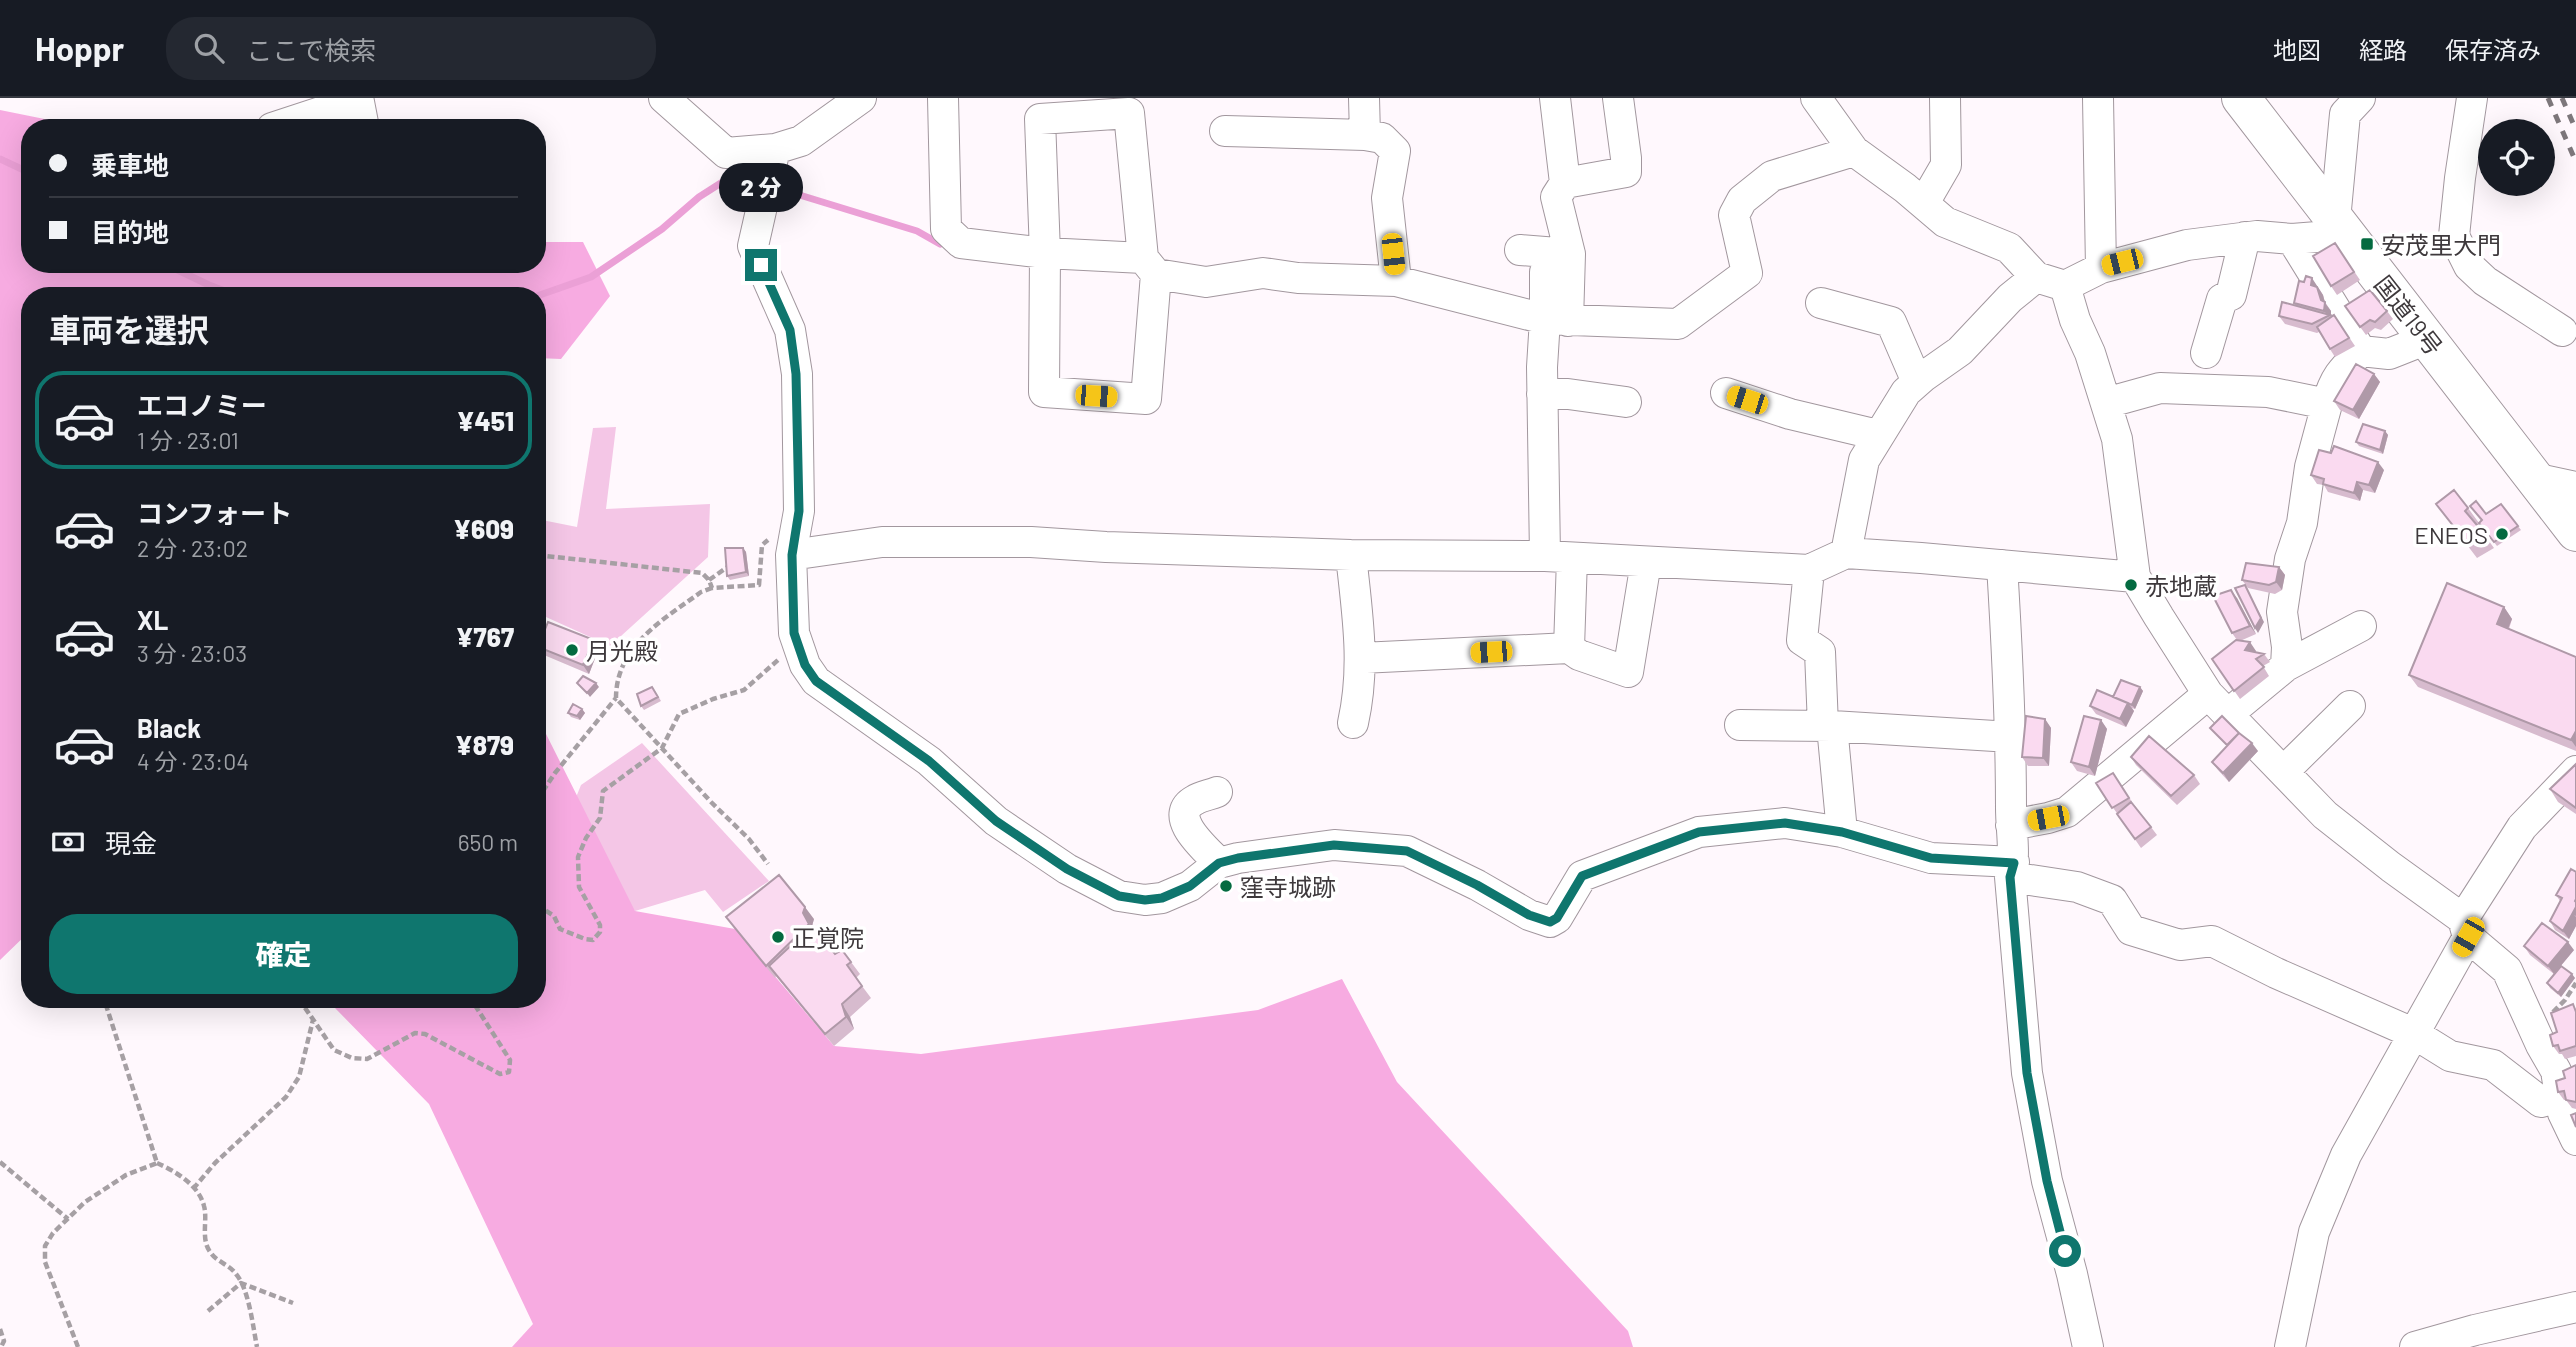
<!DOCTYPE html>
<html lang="ja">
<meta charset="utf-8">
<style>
body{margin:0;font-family:Barlow,"Noto Sans JP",sans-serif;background:#242831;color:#f1f3f6;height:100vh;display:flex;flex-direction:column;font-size:26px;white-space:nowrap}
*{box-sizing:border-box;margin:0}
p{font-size:23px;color:#9ea1a6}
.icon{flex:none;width:38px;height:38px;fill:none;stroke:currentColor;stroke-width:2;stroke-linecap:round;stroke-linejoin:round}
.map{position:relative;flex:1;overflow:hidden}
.side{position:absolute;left:21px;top:189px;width:525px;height:721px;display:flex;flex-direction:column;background:#171b24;border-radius:28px;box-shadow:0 7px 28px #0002}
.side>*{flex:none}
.top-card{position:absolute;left:21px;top:21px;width:525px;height:154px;border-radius:28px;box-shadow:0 7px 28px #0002;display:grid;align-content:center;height:154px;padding:0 28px;background:#171b24}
.fabs{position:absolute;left:2478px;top:21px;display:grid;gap:14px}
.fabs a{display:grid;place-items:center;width:77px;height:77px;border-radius:50%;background:#171b24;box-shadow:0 7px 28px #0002;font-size:35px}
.end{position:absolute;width:32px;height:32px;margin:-16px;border:9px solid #0f766e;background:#fff;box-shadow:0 0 0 4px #fff}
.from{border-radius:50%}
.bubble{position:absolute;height:49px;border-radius:24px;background:#171b24;box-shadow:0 7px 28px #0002;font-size:23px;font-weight:800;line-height:49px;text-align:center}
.car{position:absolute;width:21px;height:42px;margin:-21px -10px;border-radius:9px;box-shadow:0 0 5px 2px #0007;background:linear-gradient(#f5c518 24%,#345 0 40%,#f5c518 0 76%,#345 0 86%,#f5c518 0)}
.top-card b{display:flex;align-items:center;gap:24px;height:66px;font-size:26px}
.top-card b+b{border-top:2px solid #363941}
.top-card i{width:18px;height:18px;background:#f1f3f6}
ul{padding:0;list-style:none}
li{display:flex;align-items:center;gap:21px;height:98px;margin:0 14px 10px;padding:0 14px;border:4px solid transparent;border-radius:28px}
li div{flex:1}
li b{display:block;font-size:26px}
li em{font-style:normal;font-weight:800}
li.current{border-color:#0f766e}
li>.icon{width:63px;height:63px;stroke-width:1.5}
h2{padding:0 28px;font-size:32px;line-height:84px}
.pay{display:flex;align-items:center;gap:18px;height:77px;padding:0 28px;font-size:26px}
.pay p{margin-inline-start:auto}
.primary-button{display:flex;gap:14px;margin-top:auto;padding:14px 28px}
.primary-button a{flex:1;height:80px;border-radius:28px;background:#0f766e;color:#fff;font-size:28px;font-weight:800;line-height:80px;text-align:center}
header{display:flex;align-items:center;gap:42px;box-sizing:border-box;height:98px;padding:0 35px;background:#171b24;border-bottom:2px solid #363941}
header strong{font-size:33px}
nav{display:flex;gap:38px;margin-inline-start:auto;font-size:24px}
.search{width:490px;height:63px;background:#242831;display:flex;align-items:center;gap:18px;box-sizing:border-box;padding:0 24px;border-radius:28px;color:#9ea1a6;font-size:26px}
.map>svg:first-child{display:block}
.green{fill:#f4c6e6}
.forest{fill:#f7abe1}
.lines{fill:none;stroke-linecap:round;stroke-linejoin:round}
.stream{stroke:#eba0d6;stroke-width:7}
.minor-casing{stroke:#a2979e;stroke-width:32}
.highway-casing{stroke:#a2979e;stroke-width:40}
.path{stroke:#a6a0a4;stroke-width:4.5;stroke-dasharray:7 3.5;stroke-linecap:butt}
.minor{stroke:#fff;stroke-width:30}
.highway{stroke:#fff;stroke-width:38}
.rail{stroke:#7d777b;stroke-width:5;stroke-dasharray:9 9;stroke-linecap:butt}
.wall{fill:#d7bbce}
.shaded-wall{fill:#af99a8}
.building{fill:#fadaf0;stroke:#af99a8;stroke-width:2}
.route{stroke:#0f766e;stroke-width:9}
.poi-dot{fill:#046a40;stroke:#fff;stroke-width:2.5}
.labels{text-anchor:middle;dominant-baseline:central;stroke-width:7;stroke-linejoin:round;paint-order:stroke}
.poi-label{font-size:24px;fill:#3e393c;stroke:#fff;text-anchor:start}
.street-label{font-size:24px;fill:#3e393c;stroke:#fff}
</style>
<header>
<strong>Hoppr</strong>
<div class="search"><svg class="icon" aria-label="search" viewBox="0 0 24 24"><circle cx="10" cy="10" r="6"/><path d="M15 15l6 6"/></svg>ここで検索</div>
<nav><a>地図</a><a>経路</a><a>保存済み</a></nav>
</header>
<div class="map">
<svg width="2576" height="1249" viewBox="0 0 2576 1249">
<rect width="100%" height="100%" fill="#fff8fd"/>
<path class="green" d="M616,329L606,411L710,406L708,459L610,548L546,519L537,533V421L577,429L593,330Z
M642,645L769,783L723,814L705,792L635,813L564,729L581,687Z"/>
<path class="forest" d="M0,12L89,30H30V166H537V144H583L610,198L561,261L537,260V198H30V833L0,862Z
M537,618L635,813L735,831L834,948L921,956L1258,912L1342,881L1397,984L1628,1233L1633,1249H512L533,1226L429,1006L335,910L330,901H537Z"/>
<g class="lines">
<path class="stream" d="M0,61L30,75
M780,91L917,133L940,146
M165,166L209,187L238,198
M537,198L591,179L662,131L699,99L724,83L760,85"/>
<g class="minor-casing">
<path id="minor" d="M664,0L726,55L775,51L801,43L861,0
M943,0L946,131L961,145L1045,155L1143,160
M1364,0L1365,37L1382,40L1395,53L1387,100L1396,183
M1555,0L1565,85
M1816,0L1854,53L1905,90L1945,124L2009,150L2036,179L2065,188L2101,170L2187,147L2257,138L2292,141L2330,138L2335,122L2345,16L2360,0
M2098,0L2101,170
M2472,0L2460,80L2454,138L2469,168L2485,183L2562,233
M1129,15L1143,160L1156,176L1146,301L1044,294L1045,155L1040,21Z
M272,30L345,6L359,4L364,30
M1225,33L1365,37
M775,51L753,148L790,232L797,276L799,413L791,457L794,535L805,567L816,583L929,663L996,723L1067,771L1119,798L1145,802L1162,800L1190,788L1219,765L1238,760L1334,747L1407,753L1477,787L1529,817L1550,824L1557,820L1582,778L1699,734L1785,725L1842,734L1931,760L2014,764
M1924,105L1946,67L1945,0
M2292,141L2361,253
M1520,152L1570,156
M1156,176L1206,184L1263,175L1298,180L1396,183L1545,221L1678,226L1747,175L1734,117L1742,102L1772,78L1854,53
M2065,188L2075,222L2090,255L2117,341L2135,479L2159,519L2208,596L2325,717L2391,769L2463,821L2468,839L2507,872L2541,947L2556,973L2563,1015L2576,1042
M1821,205L1891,224L1917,284
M1568,223L1570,156L1556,99L1565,85L1626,74V60L1618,0
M2206,255L2222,201L2231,197L2245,139
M1726,295L1790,316L1878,337
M1542,296H1568L1626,304
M2106,305L2160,290L2268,294L2327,306C2334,280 2342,272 2361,253L2389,256L2427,241
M2534,380L2576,389
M1846,455L1864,362L1906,294L1923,279L1960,253L2010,200L2036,179
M791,457L882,444H1031L1106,449L1351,457L1545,458L1809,472L1846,455L1921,460L2135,479
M1351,457C1357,515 1366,567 1353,625
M1545,458L1542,269L1545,221V174
M2002,467C2007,548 2011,628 2011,710C2011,733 2016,757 2010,779L2027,975L2047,1083L2072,1176L2088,1249
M1809,472L1802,542L1820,554L1823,628
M1569,550L1572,460
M1361,560L1569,550L1579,557L1628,574L1646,464
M2286,568L2361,528
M2228,616L2286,568L2287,549L2282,514L2290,461L2302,425L2310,369L2327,306
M1740,627L1832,628L2011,639
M1832,628L1842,734
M2284,673L2350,608
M1217,694C1210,697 1201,698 1195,702C1165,718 1207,752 1219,765
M2011,727L2048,720L2067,714L2208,596
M2010,779L2077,789L2112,802L2131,832L2180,847L2212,843L2276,875L2413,935L2450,958L2493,967L2541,1004L2560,999
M2463,821L2522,729L2576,673
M2290,1249L2314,1134L2346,1057L2468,839
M2415,1249L2475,1232L2576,1209"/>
</g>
<g class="highway-casing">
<path id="highway" d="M2241,0L2576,434"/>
</g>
<path class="path" d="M537,457L702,475L709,482L712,490L759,487L762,447L768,442
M709,482L729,468
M712,490L701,494C664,521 616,548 616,600L711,704L749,741L768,766
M537,702L555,675L616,600
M537,807L554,818L560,831L585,841L593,842L600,834V827L579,789L578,759L586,740L600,720L603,693L662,650L679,616L713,601L744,592L778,562
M537,859L543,880L537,882
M299,901L334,952L352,960L367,961L415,935L425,936L500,976L509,974L510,962L471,901
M2553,914L2565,902L2576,885
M0,1064L68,1121
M157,1065C175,1073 199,1087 204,1108C208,1122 200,1142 211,1155C217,1164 230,1167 236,1176C249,1191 253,1229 257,1249
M193,1091L215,1065L286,999L299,979L313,922
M208,1213L241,1185L293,1205
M0,1231L4,1243L1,1249
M78,1249L45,1164V1148L53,1135L85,1104L126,1077L157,1065L104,901"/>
<use href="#minor" class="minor"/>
<use href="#highway" class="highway"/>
<path class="rail" d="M2548,0L2576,64
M2562,0L2576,32"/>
</g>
<path class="wall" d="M2335,145L2360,182L2337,197L2331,188Z
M2318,189L2323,197L2325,204L2331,213V217L2332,219L2334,217L2355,248L2335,259L2319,234L2317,235L2285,226L2279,218L2296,208L2294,205Z
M2345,208L2387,213L2393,221L2381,232L2375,230L2366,237Z
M2374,276L2380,284L2359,321L2340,312L2334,303Z
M2385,333L2388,337L2383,356L2359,348L2356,344Z
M2384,372L2375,395L2363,392L2360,403L2328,394L2324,387L2317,386L2311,377Z
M2436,406L2468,410L2479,425L2486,416L2501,406L2521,432L2497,448L2480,426L2478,428L2494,450L2477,460Z
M743,450L746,454L749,478L730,482L727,478Z
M2279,469L2285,477L2282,492L2275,496L2248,490L2242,482Z
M2237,500L2256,536L2240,543L2256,553L2255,554L2264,556L2270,564L2263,568L2269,578L2240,601L2212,561L2237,542L2232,535Z
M2504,509L2512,521L2509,531L2576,559V653L2418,589L2409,577Z
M538,549L599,550L589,576L544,557Z
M2140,589L2143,593L2135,611L2132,610L2134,613L2126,629L2096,616L2090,608Z
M655,593L661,603L644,612L641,608Z
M582,611L585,615L580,622L571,619L568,615Z
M2045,621L2051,630L2049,668H2028L2022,659Z
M2101,622L2107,631L2095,678L2077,673L2071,664Z
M2210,630L2258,653L2229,684L2218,672L2212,664L2227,648Z
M2131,659L2194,677L2200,686L2177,707L2136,667Z
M2576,666V716L2558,704L2550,691Z
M2113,675L2132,704L2157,737L2141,750L2096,685Z
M2576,774V828L2569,841L2555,832L2550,823L2560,803L2556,797Z
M726,819L814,821L812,828L835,856L851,864L860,876L856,880L871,900L850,919L854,931L834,948L776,878L775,880L735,831Z
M2524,848L2574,852L2559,870L2575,880L2561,899L2550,890L2547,885L2554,876L2530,857Z
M2576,910V958L2565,961L2562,956H2559L2553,948L2557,934Z
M2576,967V1011L2572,1010L2566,1002H2564L2558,994L2565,980Z"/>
<path class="shaded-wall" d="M2312,180L2323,197L2325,205L2331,213V217L2328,218L2324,213L2311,187Z
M2374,276L2380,284L2359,321L2353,312Z
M2385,333L2388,337L2383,356L2380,352Z
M2378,364L2384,372L2375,395L2369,387Z
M2357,384L2363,392L2360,403L2354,395Z
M743,450L746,454L749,478L746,474Z
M2279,469L2285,477L2282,492L2276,484Z
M2245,487L2264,524L2258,535L2255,530Z
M2231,492L2237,500L2256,536L2250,528Z
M2504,509L2512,521L2505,538L2497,526Z
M594,542L599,550L589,576L583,567Z
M2250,544L2256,553L2251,561L2245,552Z
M596,585L599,589L590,599L587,595Z
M2140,589L2143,593L2135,611L2132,607Z
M2128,605L2134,613L2126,629L2120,621Z
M582,611L585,615L580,622L577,618Z
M2045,621L2051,630L2049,668L2043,660Z
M2101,622L2107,631L2095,678L2089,669Z
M2576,633V649L2571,642Z
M2252,645L2258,653L2229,684L2223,675Z
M805,809L814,821L812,828L818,839L803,815Z
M2576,809V818L2574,817L2576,819V828L2569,841L2563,833Z
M2568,844L2574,852L2554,876L2548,868Z
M2572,876L2575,880L2561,899L2558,895Z
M842,906L850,919L854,931L846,919Z"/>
<path class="building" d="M2335,145L2354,174L2331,188L2313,158Z
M2306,178L2312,180L2311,187L2317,189L2321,202L2325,204L2324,213L2294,205L2299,183L2304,184Z
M2370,192L2387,213L2375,224L2370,222L2360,229L2345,208Z
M2282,204L2330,217L2312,226L2279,218Z
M2334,217L2349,240L2330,251L2317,229Z
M2356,266L2374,276L2353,312L2334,303Z
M2363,326L2385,333L2380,352L2356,344Z
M2334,348L2378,364L2369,387L2357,384L2354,395L2323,386L2324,381L2311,377L2319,352L2331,355Z
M2454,392L2468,410L2465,413L2482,433L2466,444L2436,406Z
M2476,403L2486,416L2501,406L2518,428L2494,444L2479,425L2482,422L2470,408Z
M725,450H743L746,474L727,478Z
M2246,465L2279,469L2276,484L2269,487L2242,482Z
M2447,485L2504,509L2497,526L2576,559V633L2571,642L2409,577Z
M2245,487L2261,520L2255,530L2235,490Z
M2231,492L2250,528L2232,535L2213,498Z
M548,524L594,542L583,567L538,549Z
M2236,542L2250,544L2245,552L2264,556L2256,561L2264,569L2234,593L2212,561Z
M583,578L596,585L587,595L577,585Z
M2121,582L2140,589L2132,607L2113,599Z
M652,589L658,599L641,608L637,596Z
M2097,592L2128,605L2120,621L2090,608Z
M573,606L582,611L577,618L568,615Z
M2026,618L2045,621L2043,660L2022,659Z
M2084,618L2101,622L2089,669L2071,664Z
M2222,618L2239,635L2227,647L2210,630Z
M2239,635L2252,645L2223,675L2212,664Z
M2149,638L2194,677L2171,698L2131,659Z
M2576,666V710L2550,691Z
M2113,675L2129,700L2112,710L2096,685Z
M2131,704L2151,729L2135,741L2117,716Z
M2571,771L2576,774V801L2575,803L2576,804V809L2563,833L2550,823L2562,800L2556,797Z
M779,777L805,809L803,815L809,826L766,868L726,819Z
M2542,825L2568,844L2548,868L2524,848Z
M812,828L835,856L842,852L851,864L847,867L862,888L842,906L846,919L825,936L769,868Z
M2561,868L2572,876L2558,895L2547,885Z
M2573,906L2576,914V948L2560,953L2558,947L2553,948L2550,937L2557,934L2551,915Z
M2576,967V1004L2566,1002L2564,993L2558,994L2556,983L2565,980L2563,973Z
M2576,1015V1029L2571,1017Z"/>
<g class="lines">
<path class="route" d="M761,167L790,232L796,276L799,413L792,457L794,535L805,567L816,583L929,663L996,723L1067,771L1119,798L1145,802L1162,800L1190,788L1219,765L1238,760L1334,747L1407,753L1477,787L1529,817L1550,824L1557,820L1582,778L1699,734L1785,725L1842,734L1931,760L2014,765L2010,779L2027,975L2047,1083L2065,1153"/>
</g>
<g class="poi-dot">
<rect x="2360" y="139" width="14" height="14" rx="3.5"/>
<circle cx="2502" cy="436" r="7"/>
<circle cx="2131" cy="487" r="7"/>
<circle cx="572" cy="552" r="7"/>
<circle cx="1226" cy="788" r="7"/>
<circle cx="778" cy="839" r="7"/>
</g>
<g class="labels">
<g class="poi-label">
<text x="2381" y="146">安茂里大門</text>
<text x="2488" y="436" text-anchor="end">ENEOS</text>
<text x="2145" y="487">赤地蔵</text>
<text x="586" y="552">月光殿</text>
<text x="1240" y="788">窪寺城跡</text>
<text x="792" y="839">正覚院</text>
</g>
<g class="street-label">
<text transform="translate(2409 217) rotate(52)">国道19号</text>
</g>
</g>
</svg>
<div class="fabs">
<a><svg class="icon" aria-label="locate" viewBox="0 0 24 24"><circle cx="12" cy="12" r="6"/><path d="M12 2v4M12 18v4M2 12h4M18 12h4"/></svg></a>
</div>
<i class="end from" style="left:2065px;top:1153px"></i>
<i class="end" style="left:761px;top:167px"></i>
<div class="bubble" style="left:719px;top:65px;width:84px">2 分</div>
<i class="car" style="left:1393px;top:156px;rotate:174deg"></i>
<i class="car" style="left:2122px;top:164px;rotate:256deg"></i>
<i class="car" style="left:1096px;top:298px;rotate:94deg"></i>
<i class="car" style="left:1747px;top:302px;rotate:288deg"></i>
<i class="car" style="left:1491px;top:554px;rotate:267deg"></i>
<i class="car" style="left:2048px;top:720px;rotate:259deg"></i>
<i class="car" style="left:2468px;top:839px;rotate:210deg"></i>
<div class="top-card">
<b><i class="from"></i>乗車地</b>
<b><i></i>目的地</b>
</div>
<section class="side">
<h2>車両を選択</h2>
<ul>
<li class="current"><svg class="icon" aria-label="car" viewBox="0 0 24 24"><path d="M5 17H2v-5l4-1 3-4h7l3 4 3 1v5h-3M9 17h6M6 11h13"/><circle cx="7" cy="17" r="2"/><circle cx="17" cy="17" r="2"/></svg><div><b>エコノミー</b><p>1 分 · 23:01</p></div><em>¥451</em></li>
<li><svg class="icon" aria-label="car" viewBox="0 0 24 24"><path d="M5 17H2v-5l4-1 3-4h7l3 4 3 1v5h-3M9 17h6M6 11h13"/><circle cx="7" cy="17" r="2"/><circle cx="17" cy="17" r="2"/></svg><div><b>コンフォート</b><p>2 分 · 23:02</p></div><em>¥609</em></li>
<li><svg class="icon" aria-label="car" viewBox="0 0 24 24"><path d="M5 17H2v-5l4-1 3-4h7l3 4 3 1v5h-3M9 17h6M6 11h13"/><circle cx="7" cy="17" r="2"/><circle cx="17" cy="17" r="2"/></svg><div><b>XL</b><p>3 分 · 23:03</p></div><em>¥767</em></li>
<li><svg class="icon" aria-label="car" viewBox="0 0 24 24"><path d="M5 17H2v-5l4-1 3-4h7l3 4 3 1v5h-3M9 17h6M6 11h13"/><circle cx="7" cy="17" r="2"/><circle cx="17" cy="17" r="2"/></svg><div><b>Black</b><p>4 分 · 23:04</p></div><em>¥879</em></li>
</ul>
<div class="pay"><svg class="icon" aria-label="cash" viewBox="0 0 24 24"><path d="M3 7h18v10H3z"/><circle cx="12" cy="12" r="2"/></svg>現金<p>650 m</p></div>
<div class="primary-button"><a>確定</a></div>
</section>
</div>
